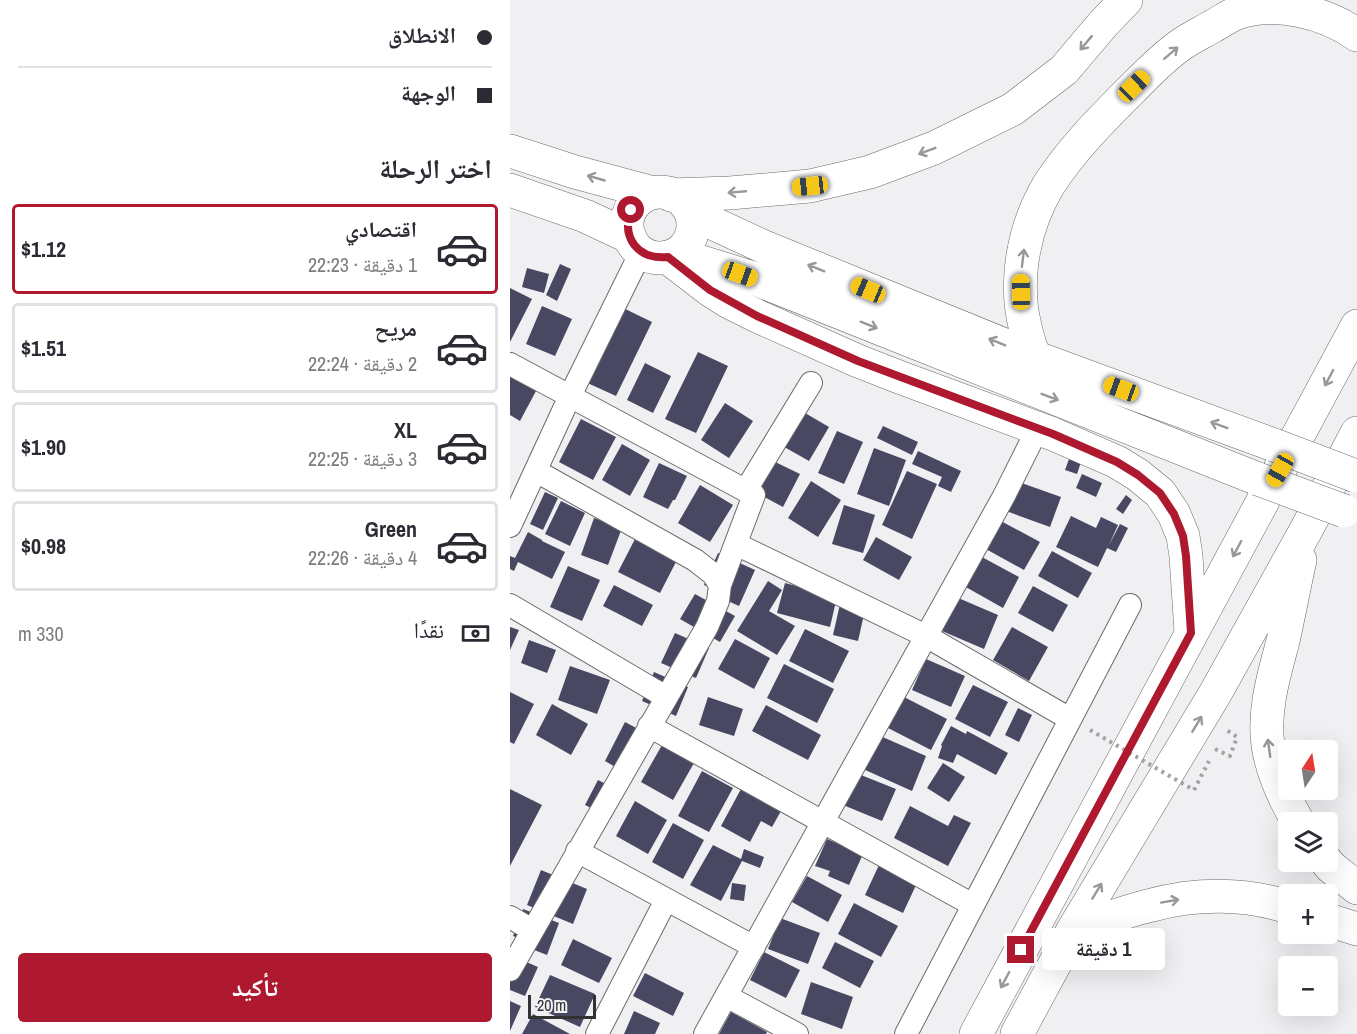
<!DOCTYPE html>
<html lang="ar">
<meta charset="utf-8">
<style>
body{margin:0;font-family:"Archivo Narrow","Noto Naskh Arabic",sans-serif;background:#f2f2f3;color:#2b2b33;direction:rtl;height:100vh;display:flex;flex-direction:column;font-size:22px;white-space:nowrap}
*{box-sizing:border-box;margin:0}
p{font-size:20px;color:#7c7c81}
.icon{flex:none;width:33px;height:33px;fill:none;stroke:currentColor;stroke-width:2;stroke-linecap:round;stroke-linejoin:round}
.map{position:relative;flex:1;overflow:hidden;direction:ltr}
.side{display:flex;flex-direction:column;background:#fff;width:510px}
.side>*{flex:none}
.banner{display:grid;align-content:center;height:132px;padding:0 18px;background:#fff}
.needle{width:39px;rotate:12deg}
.tools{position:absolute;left:768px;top:740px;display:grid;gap:12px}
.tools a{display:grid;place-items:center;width:60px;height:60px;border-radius:6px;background:#fff;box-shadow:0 6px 24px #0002;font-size:30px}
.scale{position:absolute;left:18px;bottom:15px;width:68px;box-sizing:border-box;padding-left:6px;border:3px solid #333233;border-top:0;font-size:16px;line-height:21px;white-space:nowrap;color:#333233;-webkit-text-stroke:4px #f0eff2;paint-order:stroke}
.end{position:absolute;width:27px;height:27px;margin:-14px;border:8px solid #ae1930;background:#fff;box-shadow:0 0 0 3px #fff}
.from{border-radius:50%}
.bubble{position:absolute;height:42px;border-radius:6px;background:#fff;box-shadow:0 6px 24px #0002;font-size:20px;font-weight:700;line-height:42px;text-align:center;direction:rtl}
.car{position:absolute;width:18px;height:36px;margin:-18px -9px;border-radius:8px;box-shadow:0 0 4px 2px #0007;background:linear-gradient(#f5c518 24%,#345 0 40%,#f5c518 0 76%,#345 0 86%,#f5c518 0)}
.banner b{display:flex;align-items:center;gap:21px;height:57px;font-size:22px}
.banner b+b{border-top:2px solid #e1e1e2}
.banner i{width:15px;height:15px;background:#2b2b33}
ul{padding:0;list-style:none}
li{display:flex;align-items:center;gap:18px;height:90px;margin:0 12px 9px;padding:0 6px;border:3px solid #e1e1e2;border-radius:6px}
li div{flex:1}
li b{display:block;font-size:22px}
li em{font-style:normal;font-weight:700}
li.current{border-color:#ae1930}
li>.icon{width:54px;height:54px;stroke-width:1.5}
h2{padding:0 18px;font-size:27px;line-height:72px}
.pay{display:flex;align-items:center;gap:15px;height:66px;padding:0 18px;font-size:22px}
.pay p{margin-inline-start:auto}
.button{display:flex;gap:12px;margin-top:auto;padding:12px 18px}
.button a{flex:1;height:69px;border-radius:6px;background:#ae1930;color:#fff;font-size:24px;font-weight:700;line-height:69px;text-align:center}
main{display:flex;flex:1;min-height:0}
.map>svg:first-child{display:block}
.building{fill:#494862}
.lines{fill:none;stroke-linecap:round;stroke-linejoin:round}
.minor-casing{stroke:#6b6a6d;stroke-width:24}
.primary-casing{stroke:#6b6a6d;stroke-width:34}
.trunk-casing{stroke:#6b6a6d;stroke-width:34}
.path{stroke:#a2a1a3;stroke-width:4;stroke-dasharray:3 4.5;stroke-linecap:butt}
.minor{stroke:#fff;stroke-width:22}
.primary{stroke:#fff;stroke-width:33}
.trunk{stroke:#fff;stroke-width:33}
.primary-bridge-casing{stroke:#6b6a6d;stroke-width:34;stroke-linecap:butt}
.path-bridge{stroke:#a2a1a3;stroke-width:4;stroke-dasharray:3 4.5;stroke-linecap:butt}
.primary-bridge{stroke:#fff;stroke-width:33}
.oneway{stroke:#999899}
.route{stroke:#ae1930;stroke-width:8}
</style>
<main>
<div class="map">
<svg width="847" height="1034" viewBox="0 0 847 1034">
<rect width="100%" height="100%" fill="#f0eff2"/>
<path class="building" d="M50,264L61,269L47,301L36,295Z
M17,268L39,274L34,293L12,287Z
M0,288L22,299L0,342Z
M107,305L142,322L106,396L73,381Z
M32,306L62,319L45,356L16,344Z
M188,352L218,366L186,433L155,419Z
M135,363L161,376L143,413L117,400Z
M0,377L26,391L10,421L0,415Z
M215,403L243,421L219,458L191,440Z
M290,410L319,427L299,461L269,444Z
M71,419L106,437L83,480L49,462Z
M373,426L408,442L402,455L367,438Z
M327,431L353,442L334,484L308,473Z
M112,444L140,460L120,496L92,480Z
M364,448L396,460L379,506L347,494Z
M408,451L451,471L441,492L428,486L432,477L402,464Z
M257,458L290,474L273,507L241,490Z
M559,459L571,462L567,474L555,470Z
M149,463L177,476L165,500H163L158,509L133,497Z
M397,471L427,484L402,539L372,525Z
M572,474L592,483L586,497L566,488Z
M301,481L331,500L308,537L278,518Z
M506,481L551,497L540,527L496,511Z
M190,485L223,505L200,542L168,523Z
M35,492L48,498L33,530L20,524Z
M616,495L622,500L613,514L606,509Z
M51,501L75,513L60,546L35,534Z
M334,505L365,515L353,553L322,544Z
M561,516L586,528L591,517L608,525L599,545L610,524L618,528L606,552L597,548L588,567L546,547Z
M84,518L112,528L98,565L71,555Z
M489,520L530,542L514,570L474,548Z
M18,532L32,540V541L55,552L42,579L8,562L4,571L0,569V556L5,558Z
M366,537L402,557L389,580L353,560Z
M125,539L167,560L150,593L108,572Z
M542,551L582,573L568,598L528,576Z
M208,553L245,570L229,606L209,597L211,592L194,585Z
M470,556L509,577L493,608L454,586Z
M58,566L90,580L72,621L40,607Z
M258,581L272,590L259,611L285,626L267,655L227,631Z
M275,583L327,597L320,627L267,613Z
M104,585L143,605L132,626L93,606Z
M523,586L558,605L543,632L508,613Z
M185,594L225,616L210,642L170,619Z
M446,597L488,615L474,649L432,631Z
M330,604L355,610L348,641L323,635Z
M0,627L9,630L0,650Z
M502,627L538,647L519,681L483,660Z
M295,629L339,651L323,683L279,661Z
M165,633L199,648L186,678L151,663Z
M225,639L260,658L244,689L208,669Z
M19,640L46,650L37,673L11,663Z
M416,659L455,676L441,707L402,690Z
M274,664L324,689L307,723L257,698Z
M60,666L100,680L87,714L48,700Z
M144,672L178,687L166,716L132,701Z
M463,685L498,702L480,737L445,719Z
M0,692L24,704L4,744L0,742Z
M198,697L233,709L224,736L189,725Z
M394,697L437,719L421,750L378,728Z
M42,704L78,724L61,755L26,735Z
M256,705L311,735L298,760L242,731Z
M508,708L522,715L509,742L495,735Z
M115,722L143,737L107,768L95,761Z
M441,726L456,734L457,731L498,753L486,775L447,754L443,763L428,758L432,746L431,745Z
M368,735L416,756L402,791L353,769Z
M152,745L184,763L163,800L131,782Z
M433,763L455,777L439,802L417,788Z
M192,771L223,788L199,832L168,816Z
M346,773L386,789L372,821L333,805Z
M88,780L114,793L101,818L75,805Z
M0,789L32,805L0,866Z
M231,789L271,811L262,827L251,821L240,842L211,826Z
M125,801L157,820L138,854L106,836Z
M400,806L438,826L444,815L461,823L438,866L384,838Z
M163,823L194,840L173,879L142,862Z
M317,839L353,854L339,885L318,876L320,871L305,866Z
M203,845L231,859L234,849L254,857L250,868L232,861L211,901L180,885Z
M369,865L407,883L393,913L355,895Z
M31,870L77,889L63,924L17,905Z
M297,876L332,895L318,922L282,902Z
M222,883L236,885L234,901L220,899Z
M344,903L388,926L371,957L328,934Z
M13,909L49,923L37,955L14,946L16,941L3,936Z
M270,918L310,933L298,964L258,949Z
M63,939L102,958L89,983L51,965Z
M325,942L364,961L350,988L312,968Z
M254,952L290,970L276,998L240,980Z
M0,955L28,967L15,996L0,990Z
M135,973L174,993L163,1016L123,996Z
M40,975L85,994L70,1027L25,1007Z
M301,982L343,997L332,1029L291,1014Z
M0,1001L11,1006L0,1031Z
M124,1011L150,1023L145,1034H114Z
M221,1012L257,1032L256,1034H209Z
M23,1014L60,1034H12Z"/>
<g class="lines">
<g class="minor-casing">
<path id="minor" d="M0,364L244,495L210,585
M236,490L301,383
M0,526L60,396L131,252
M226,544L416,636L560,719
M0,605L156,697
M139,726L463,905
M67,851L244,947
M0,917L22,930
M0,970L197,627L208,601L210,585L203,574L185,560L26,471
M216,996L287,1034
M87,1034L156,900
M195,1034L494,496L523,438
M396,1034L620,605"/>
</g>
<g class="primary-casing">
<path id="primary" d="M0,151L65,172L143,193
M0,190L75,216L120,237
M117 225a33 33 0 1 1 66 0a33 33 0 1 1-66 0Z
M181,213L252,246L524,357L764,445
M166,254L243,278L748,479"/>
</g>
<g class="trunk-casing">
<path id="trunk" d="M161,195L220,193L300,186L360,172L424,148L503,109L554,70L593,24L616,0
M157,257L200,290L217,301L247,316L348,361L389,377L543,434L607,462L628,475L650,493L664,514L673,536L676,556L681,633
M524,357C521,347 517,337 515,326C509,303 509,274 514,250C518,228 527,205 538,186C561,150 591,120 621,90C637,74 653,57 672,44C681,38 693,32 703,26C711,22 718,16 727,13C765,0 815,12 847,35
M788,822C774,798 762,773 758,745C753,710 764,675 773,641C779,614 784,587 790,560
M816,861L821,867L847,888
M818,920L847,929
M563,930C589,921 616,911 642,905C686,893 735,893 778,907
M466,1034L847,326
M507,1034L563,930L706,692L796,530L847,433"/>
</g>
<path class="path" d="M705,749L720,756L727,737L715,729
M684,790L699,761"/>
<use href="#minor" class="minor"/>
<use href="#primary" class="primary"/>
<use href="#trunk" class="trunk"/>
<g class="primary-bridge-casing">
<path id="primary-bridge" d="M764,445L846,476
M748,479L834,511"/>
</g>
<path class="path-bridge" d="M580,730L684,790"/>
<use href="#primary-bridge" class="primary-bridge"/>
</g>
<defs><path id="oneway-shaft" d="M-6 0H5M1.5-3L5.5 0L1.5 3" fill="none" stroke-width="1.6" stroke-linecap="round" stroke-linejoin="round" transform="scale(1.5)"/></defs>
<g class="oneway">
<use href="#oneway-shaft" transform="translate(576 43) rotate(130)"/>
<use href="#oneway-shaft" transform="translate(661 53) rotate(-41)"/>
<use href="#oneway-shaft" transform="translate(417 151) rotate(159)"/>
<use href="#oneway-shaft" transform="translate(86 178) rotate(-164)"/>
<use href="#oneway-shaft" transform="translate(227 192) rotate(175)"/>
<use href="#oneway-shaft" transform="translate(513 258) rotate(-83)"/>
<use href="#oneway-shaft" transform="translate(306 268) rotate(-158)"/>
<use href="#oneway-shaft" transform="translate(359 325) rotate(22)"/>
<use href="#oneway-shaft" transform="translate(487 342) rotate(-158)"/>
<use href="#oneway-shaft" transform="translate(819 378) rotate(118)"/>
<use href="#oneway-shaft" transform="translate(540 397) rotate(21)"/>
<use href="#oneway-shaft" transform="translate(709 425) rotate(-160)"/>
<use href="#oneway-shaft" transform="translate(727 549) rotate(118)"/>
<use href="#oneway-shaft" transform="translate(687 724) rotate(-59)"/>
<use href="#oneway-shaft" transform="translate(759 748) rotate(-98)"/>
<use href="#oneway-shaft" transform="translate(587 891) rotate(-59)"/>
<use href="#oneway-shaft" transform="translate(660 901) rotate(-10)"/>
<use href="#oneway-shaft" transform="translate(495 980) rotate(118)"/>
</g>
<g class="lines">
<path class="route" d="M121,210C111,238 128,260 158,257L200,290L247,316L348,361L543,434L607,462L628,475L650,493L664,514L673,536L676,556L681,633L511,950"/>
</g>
</svg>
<div class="tools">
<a><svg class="needle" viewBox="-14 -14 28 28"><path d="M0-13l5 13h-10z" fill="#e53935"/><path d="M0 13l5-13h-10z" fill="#7c7c81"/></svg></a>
<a><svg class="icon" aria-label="layers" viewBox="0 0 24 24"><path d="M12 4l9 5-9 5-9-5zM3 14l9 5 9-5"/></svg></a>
<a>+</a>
<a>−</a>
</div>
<div class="scale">20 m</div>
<i class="end from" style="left:121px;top:210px"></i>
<i class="end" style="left:511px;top:950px"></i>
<div class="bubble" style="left:532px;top:928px;width:123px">1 دقيقة</div>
<i class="car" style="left:624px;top:86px;rotate:46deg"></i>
<i class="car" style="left:300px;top:186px;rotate:264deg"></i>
<i class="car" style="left:230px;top:274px;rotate:110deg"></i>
<i class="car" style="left:358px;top:290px;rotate:293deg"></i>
<i class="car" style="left:511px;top:292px;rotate:359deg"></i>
<i class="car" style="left:611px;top:389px;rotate:290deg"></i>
<i class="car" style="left:770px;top:470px;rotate:209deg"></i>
</div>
<section class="side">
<div class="banner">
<b><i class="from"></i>الانطلاق</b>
<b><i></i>الوجهة</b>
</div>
<h2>اختر الرحلة</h2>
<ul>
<li class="current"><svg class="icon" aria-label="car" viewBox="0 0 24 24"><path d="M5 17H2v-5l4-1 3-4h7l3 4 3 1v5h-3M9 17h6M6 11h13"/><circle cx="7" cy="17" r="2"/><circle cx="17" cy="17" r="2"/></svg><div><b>اقتصادي</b><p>1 دقيقة · 22:23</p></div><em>$1.12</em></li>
<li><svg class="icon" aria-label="car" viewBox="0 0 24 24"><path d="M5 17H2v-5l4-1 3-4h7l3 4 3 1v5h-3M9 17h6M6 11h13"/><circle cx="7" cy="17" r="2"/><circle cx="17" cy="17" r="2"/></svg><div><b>مريح</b><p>2 دقيقة · 22:24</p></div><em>$1.51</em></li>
<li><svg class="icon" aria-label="car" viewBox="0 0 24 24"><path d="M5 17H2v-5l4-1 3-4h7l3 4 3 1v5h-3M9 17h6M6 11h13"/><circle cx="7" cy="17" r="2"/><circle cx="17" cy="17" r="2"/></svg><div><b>XL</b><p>3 دقيقة · 22:25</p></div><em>$1.90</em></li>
<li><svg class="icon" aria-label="car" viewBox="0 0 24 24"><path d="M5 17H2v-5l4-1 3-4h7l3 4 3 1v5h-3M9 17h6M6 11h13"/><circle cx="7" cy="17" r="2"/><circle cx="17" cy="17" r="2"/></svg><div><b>Green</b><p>4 دقيقة · 22:26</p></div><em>$0.98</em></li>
</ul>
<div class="pay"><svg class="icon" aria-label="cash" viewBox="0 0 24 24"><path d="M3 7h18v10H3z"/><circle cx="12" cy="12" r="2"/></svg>نقدًا<p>330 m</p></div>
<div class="button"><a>تأكيد</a></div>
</section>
</main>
